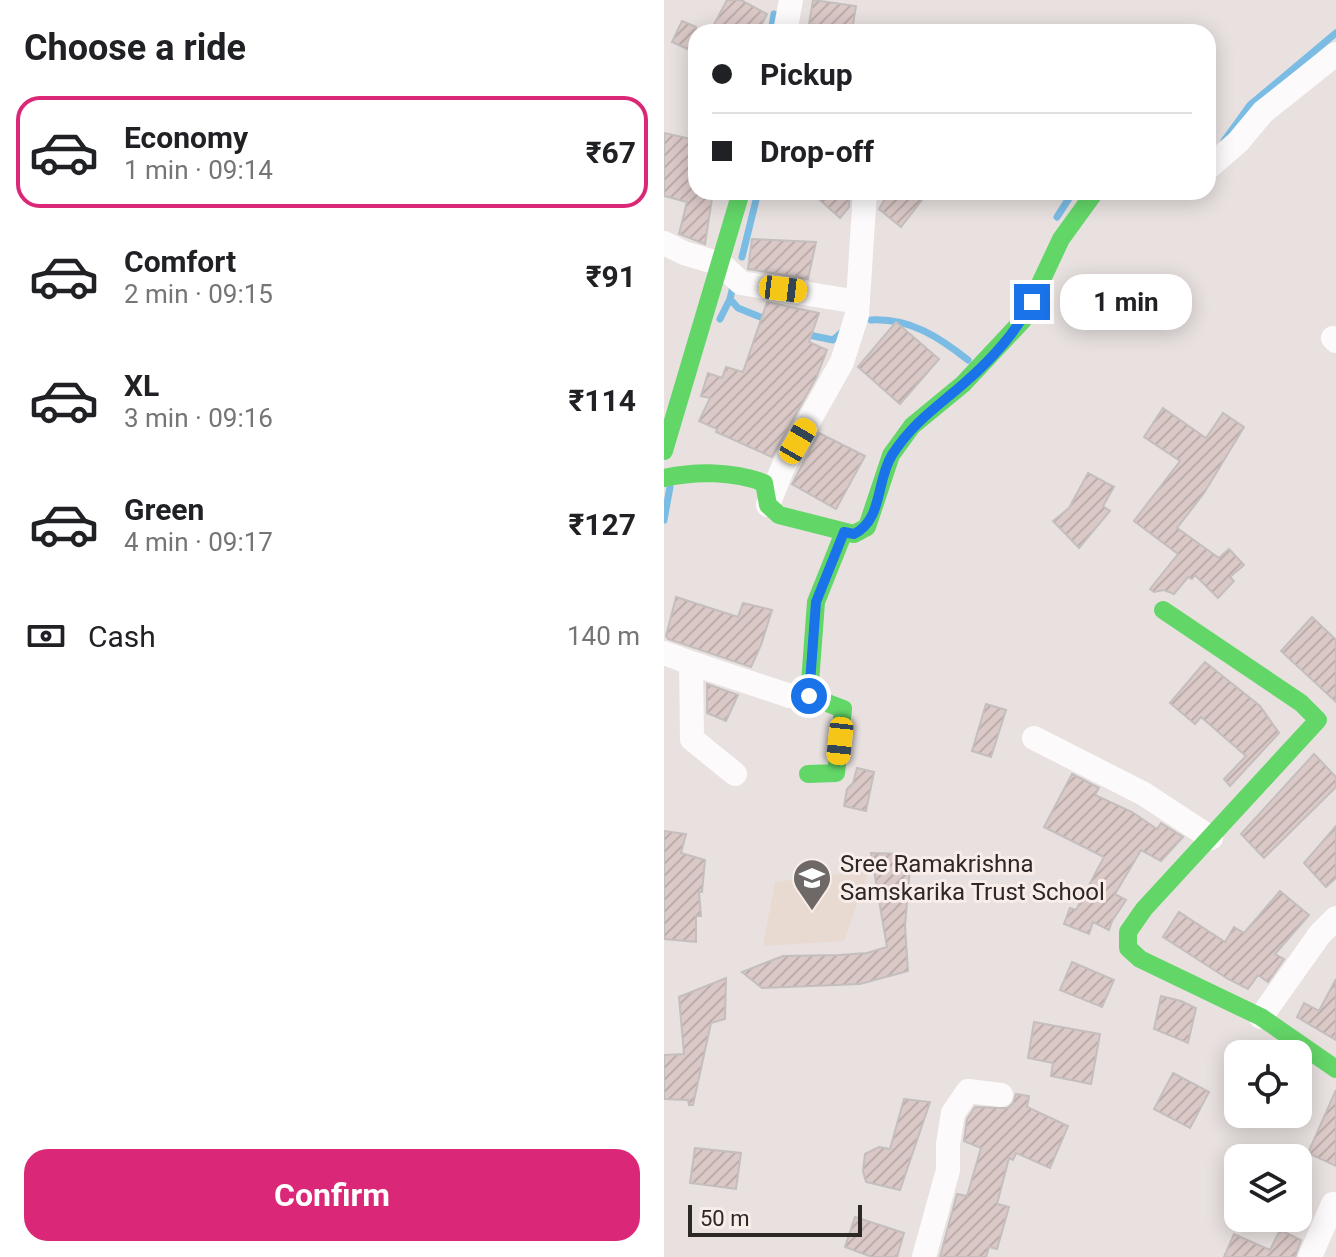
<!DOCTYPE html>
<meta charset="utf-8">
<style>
body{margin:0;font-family:Roboto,sans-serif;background:#f6f6f6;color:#202124;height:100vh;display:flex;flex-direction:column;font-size:30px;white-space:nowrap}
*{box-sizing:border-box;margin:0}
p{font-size:26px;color:#757577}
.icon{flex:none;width:44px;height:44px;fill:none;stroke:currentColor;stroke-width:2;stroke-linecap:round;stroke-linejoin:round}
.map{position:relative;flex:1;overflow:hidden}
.drawer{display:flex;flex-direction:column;background:#fff;width:664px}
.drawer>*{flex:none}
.hud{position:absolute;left:24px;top:24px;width:528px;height:176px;border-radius:24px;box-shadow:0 4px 20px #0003;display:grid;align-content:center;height:176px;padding:0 24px;background:#fff}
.fabs{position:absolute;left:560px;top:1040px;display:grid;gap:16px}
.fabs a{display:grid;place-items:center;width:88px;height:88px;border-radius:16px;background:#fff;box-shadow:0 4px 20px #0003;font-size:40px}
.scale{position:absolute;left:24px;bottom:20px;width:174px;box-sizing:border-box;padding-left:8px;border:4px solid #2c2826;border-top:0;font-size:22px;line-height:28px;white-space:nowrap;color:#2c2826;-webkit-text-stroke:6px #f8ede9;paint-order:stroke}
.end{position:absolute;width:36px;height:36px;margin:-18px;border:10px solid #1a73e8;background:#fff;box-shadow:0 0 0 4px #fff}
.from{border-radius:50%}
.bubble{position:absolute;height:56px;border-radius:24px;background:#fff;box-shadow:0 4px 20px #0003;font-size:26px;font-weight:700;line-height:56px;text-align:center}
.car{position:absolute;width:24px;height:48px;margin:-24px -12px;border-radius:10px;box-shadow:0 0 6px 2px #0007;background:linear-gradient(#f5c518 24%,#345 0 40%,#f5c518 0 76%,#345 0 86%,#f5c518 0)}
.hud b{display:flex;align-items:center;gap:28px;height:76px;font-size:30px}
.hud b+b{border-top:2px solid #e0e0e0}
.hud i{width:20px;height:20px;background:#202124}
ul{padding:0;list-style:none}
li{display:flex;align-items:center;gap:24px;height:112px;margin:0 16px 12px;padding:0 8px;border:4px solid transparent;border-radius:24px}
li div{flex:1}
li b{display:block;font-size:30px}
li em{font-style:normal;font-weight:700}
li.current{border-color:#db2777}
li>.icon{width:72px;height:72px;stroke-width:1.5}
h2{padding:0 24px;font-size:36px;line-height:96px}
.pay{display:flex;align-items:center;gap:20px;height:88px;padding:0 24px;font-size:30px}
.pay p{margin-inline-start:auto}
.action{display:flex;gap:16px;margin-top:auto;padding:16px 24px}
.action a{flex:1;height:92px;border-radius:24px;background:#db2777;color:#fff;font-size:32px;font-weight:700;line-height:92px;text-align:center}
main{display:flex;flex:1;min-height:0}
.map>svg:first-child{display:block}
.education{fill:#e8dad1}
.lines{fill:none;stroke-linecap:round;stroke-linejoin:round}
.stream{stroke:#7abce4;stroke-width:7}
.building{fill:url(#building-hatch);stroke:#c4bebe;stroke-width:2}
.street{stroke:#fcfafa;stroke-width:24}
.fast{stroke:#63d668;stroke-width:18}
.route{stroke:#1a73e8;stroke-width:10}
.labels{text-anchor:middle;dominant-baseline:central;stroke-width:6;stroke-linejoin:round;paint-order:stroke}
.poi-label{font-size:24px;fill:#2c2826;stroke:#f8ede9;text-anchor:start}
</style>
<main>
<section class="drawer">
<h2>Choose a ride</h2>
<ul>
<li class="current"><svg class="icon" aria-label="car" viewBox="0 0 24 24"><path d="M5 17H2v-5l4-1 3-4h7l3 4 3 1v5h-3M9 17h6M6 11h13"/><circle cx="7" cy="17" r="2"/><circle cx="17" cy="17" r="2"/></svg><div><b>Economy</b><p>1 min · 09:14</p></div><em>₹67</em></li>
<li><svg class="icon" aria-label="car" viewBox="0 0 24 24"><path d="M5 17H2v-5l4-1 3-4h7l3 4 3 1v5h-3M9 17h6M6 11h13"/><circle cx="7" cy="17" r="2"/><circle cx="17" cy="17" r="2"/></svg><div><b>Comfort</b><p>2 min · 09:15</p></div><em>₹91</em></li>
<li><svg class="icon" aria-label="car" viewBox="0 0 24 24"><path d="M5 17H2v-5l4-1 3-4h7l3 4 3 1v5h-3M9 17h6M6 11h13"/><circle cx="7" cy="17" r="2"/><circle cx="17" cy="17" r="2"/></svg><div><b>XL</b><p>3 min · 09:16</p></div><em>₹114</em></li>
<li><svg class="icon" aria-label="car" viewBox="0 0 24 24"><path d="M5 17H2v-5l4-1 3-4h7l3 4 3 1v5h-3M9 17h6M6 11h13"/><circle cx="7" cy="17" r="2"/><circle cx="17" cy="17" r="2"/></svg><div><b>Green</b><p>4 min · 09:17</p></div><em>₹127</em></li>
</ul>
<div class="pay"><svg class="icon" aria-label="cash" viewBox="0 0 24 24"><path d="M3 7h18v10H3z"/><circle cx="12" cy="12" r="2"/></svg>Cash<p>140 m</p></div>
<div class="action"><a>Confirm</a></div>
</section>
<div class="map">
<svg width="672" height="1257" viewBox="0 0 672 1257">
<defs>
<pattern id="building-hatch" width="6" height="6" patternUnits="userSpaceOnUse" patternTransform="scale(2)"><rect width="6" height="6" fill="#dbc9c7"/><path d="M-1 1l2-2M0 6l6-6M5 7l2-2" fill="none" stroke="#bcadab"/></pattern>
</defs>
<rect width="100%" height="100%" fill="#e8e1e0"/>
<path class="education" d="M205,870L180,941L99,946L111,882Z"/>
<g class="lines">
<path class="stream" d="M107,32L110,14
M560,141L586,105L672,33
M393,217L409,192
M78,257L94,192
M66,299L74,308L106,321
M56,319L66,299L69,286
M207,320C246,318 275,337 304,360
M140,334L169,340L179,331
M0,520L6,487"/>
</g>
<path class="building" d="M63,0H77L103,14L94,32H46Z
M149,0L192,6L188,31L145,24Z
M18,21L32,27V53L8,42Z
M0,133L32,140V192H49L41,244L15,234L23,202L0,196Z
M147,192H186L185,207L176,218Z
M225,192H264L237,227L215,209Z
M88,239L152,242L144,279L84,269Z
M103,302L155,313L145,342L163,350L152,378L108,457L52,432L53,429L35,421L46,398L37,396L44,373L58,378L62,367L79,372Z
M232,322L275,359L236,404L194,367Z
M499,408L542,438L559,413L580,427L540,493L513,528L555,558L565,549L580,565L566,577L570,581L554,598L531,575L528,579L524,577L510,594L500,590L490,592L486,589L514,554L470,521L516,461L480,437Z
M155,433L201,456L172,509L128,484Z
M424,473L450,487L439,506L446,511L415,548L389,521L405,508Z
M12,597L74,617L79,603L108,610L97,645L87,667L4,639L2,636Z
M648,617L672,640V702L617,651Z
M541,662L596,706L615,733L566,786L560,779L582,756L537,717L531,724L506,703Z
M43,684L74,695L62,721L43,713Z
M322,704L342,710L327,757L308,751Z
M650,754L672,777V787L600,858L577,834Z
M193,768L210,772L202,811L180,806L183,789L189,783Z
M408,774L435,788L431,795L468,812L493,829L497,823L519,837L497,861L477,850L451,894L462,900L448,921L445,930L429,922L425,934L400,924L406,908L412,910L440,857L380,827Z
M672,826V878L662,887L640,863Z
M0,831L22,834L17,853L41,860L38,892H35L37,916H32V942L0,939Z
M207,853L242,854L246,867L241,926L244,971L196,984L98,988L78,972L119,956L175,955L203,953L223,947Z
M616,891L645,915L611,954L620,959L604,982L594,975L584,989L564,979L499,937L515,912L561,942L570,927L580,933Z
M408,962L450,980L438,1007L396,990Z
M62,978L61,1019L47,1023L29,1105H25L24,1100L0,1099V1055L20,1054L15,997Z
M672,979V1040L633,1017L640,1003L655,1011Z
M497,996L517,1001L532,1008L524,1043L490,1029Z
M370,1022L436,1034L427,1084L387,1076L389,1063L364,1058Z
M509,1073L545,1092L526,1128L490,1109Z
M672,1090V1166L644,1153Z
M352,1094L365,1096L363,1107L404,1126L386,1168L352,1153L349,1160L345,1158L333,1204L345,1207L333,1249L325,1247L322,1257H276L293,1194L303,1196L317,1148L300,1141L303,1119L311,1107L344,1108L349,1103Z
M240,1099L266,1102L236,1190L202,1182L199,1171L201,1154L215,1147L226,1149Z
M31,1148L77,1153L72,1189L26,1183Z
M191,1217L240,1233L233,1257H208L181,1247Z
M616,1230L637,1240L631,1257H560L570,1234L606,1250Z"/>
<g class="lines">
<path class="street" d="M121,32L127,0
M544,168L574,142L599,112L672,54
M0,243L20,253L57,264L77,283L194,302
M669,338L672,341
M104,505L119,467L178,362L193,315L201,192
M0,653L27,663L28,739L71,774
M27,663L126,696
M370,738L480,794L547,838
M597,1017L656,934L672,918
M260,1257L284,1170V1144L289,1113L304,1091L337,1095
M646,1257L669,1204"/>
<path class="fast" d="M0,451L77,192
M0,478C31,471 70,471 100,483L104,505L115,515L190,534L203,527L227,455L248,426L299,384L359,320L397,239L431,192
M499,610L637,703L654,720L480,909L464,932V948L476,959L597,1017L672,1069
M144,774L172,773L179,709L145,696L152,602L180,532"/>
</g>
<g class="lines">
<path class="route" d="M145,696L152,602L180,532L190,534C219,520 212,480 228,455C248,424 270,409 297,386C324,363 351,334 368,302"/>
</g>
<defs>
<g id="school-pin" transform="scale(2)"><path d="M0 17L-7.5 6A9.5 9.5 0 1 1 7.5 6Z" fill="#6e6967" stroke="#f8ede9"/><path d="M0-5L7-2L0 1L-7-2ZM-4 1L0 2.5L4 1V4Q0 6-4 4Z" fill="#fff"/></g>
</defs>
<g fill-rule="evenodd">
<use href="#school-pin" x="148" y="878"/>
</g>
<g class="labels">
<g class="poi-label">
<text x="176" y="864">Sree Ramakrishna<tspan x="176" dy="28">Samskarika Trust School</tspan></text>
</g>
</g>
</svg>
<div class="fabs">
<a><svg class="icon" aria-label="locate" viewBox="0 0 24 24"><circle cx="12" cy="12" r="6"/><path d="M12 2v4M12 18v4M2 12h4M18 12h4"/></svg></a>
<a><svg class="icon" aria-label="layers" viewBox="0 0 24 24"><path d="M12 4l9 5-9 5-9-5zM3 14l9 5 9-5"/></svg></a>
</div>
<div class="scale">50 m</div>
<i class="end from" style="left:145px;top:696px"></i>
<i class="end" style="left:368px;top:302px"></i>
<div class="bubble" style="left:396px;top:274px;width:132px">1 min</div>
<i class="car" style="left:119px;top:289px;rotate:97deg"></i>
<i class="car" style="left:134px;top:441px;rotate:30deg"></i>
<i class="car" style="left:176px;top:741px;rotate:186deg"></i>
<div class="hud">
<b><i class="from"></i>Pickup</b>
<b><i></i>Drop-off</b>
</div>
</div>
</main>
